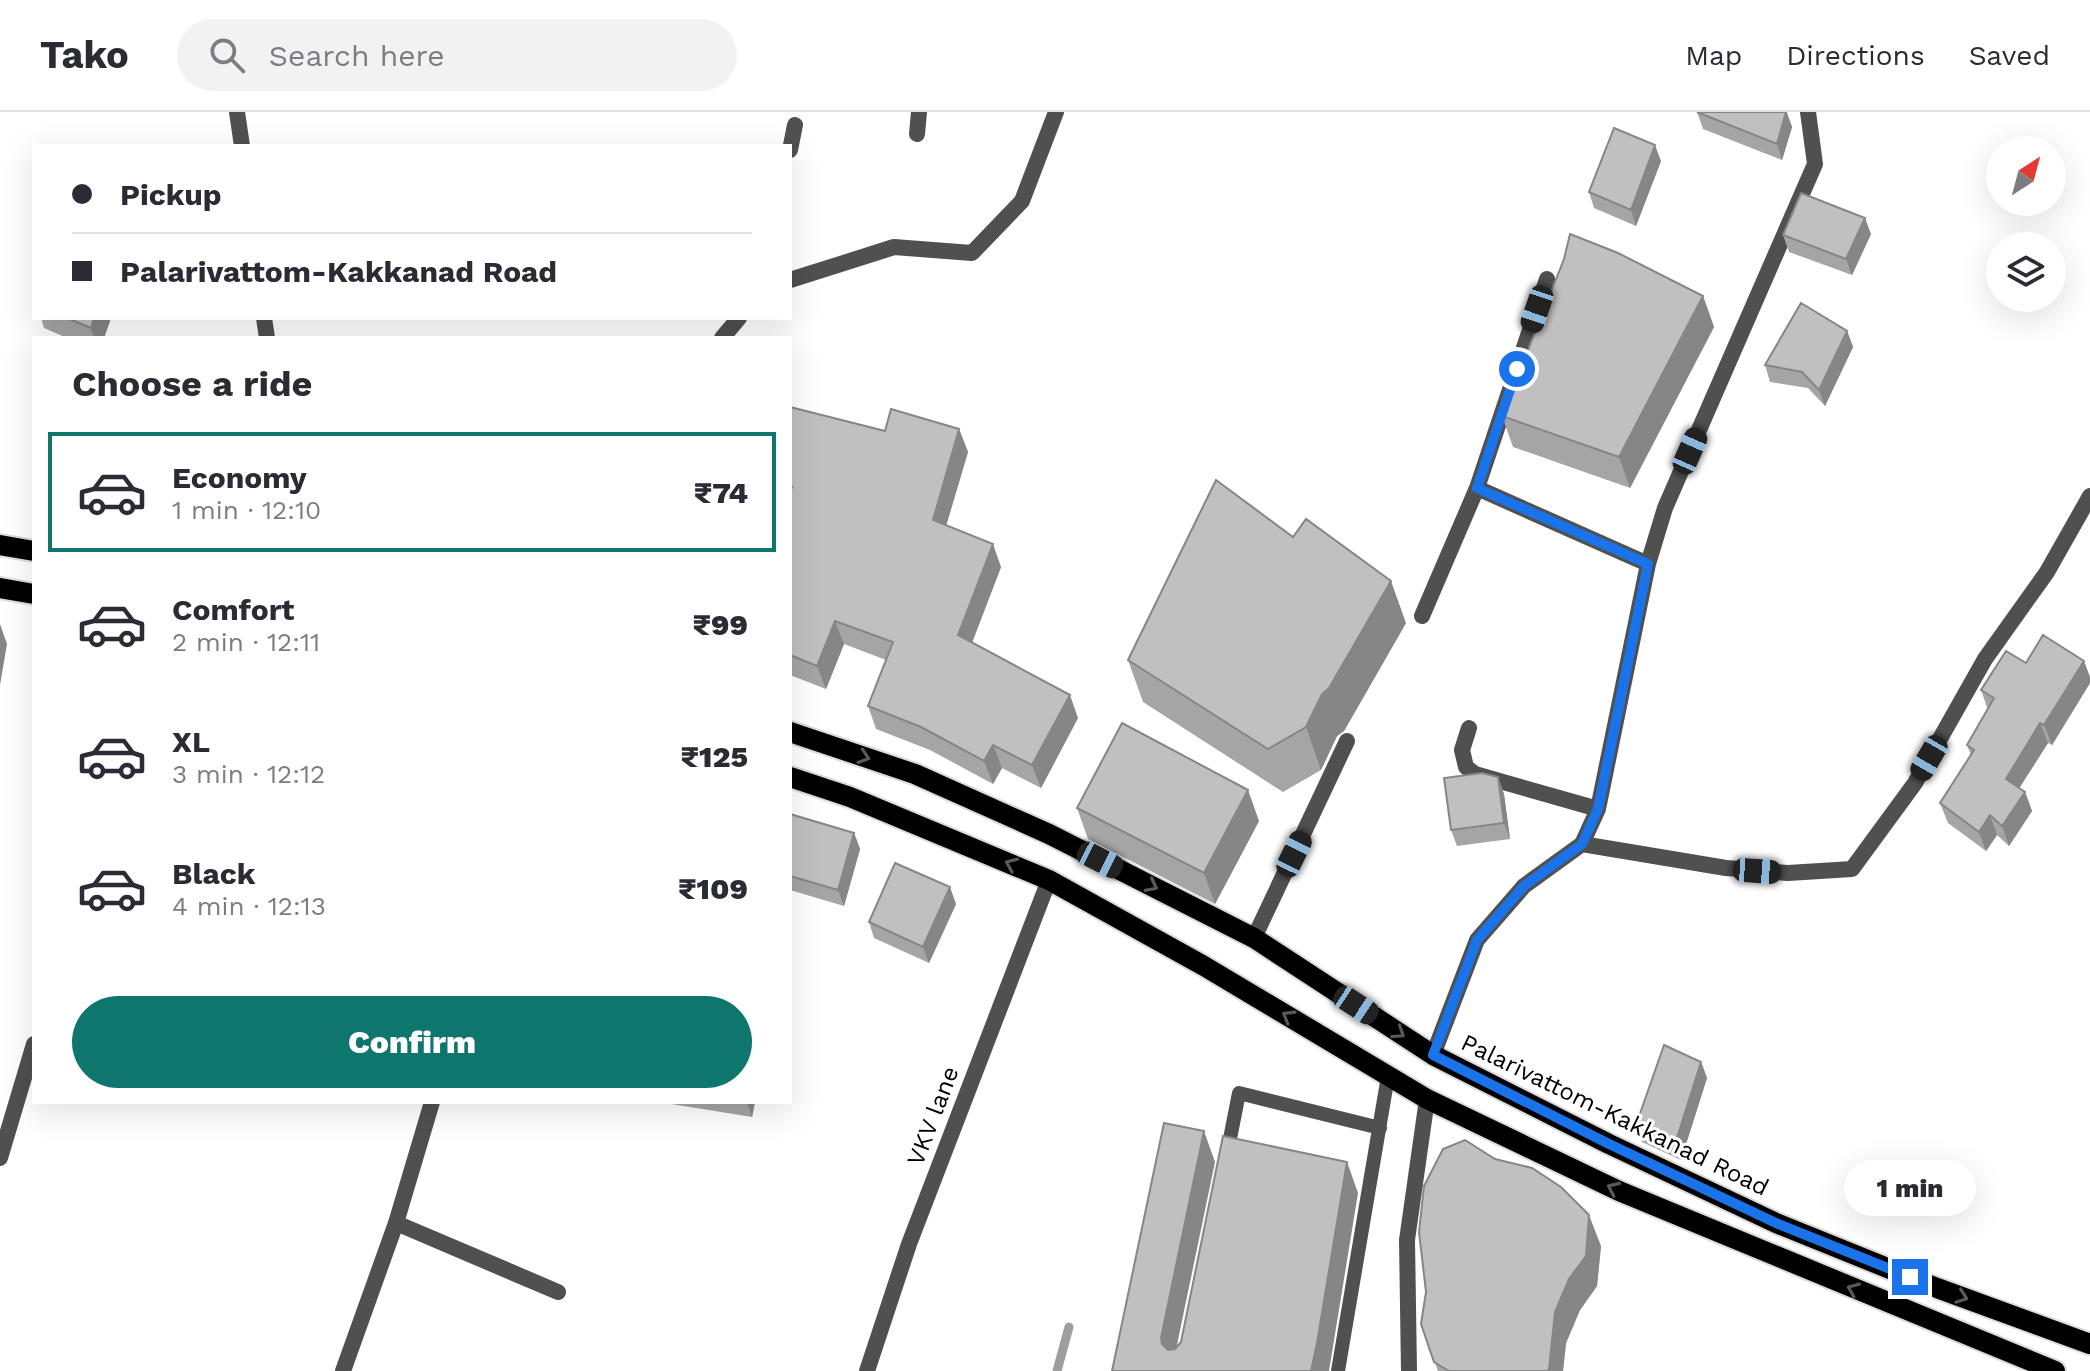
<!DOCTYPE html>
<meta charset="utf-8">
<style>
body{margin:0;font-family:"Work Sans",sans-serif;background:#f2f2f3;color:#2b2b33;height:100vh;display:flex;flex-direction:column;font-size:30px;white-space:nowrap}
*{box-sizing:border-box;margin:0}
p{font-size:26px;color:#7c7c81}
.icon{flex:none;width:44px;height:44px;fill:none;stroke:currentColor;stroke-width:2;stroke-linecap:round;stroke-linejoin:round}
.map{position:relative;flex:1;overflow:hidden}
.panel{position:absolute;left:32px;top:224px;width:760px;height:768px;display:flex;flex-direction:column;background:#fff;border-radius:0px;box-shadow:0 8px 32px #0002}
.panel>*{flex:none}
.banner{position:absolute;left:32px;top:32px;width:760px;height:176px;border-radius:0px;box-shadow:0 8px 32px #0002;display:grid;align-content:center;height:176px;padding:0 40px;background:#fff}
.needle{width:52px;rotate:36deg}
.controls{position:absolute;left:1986px;top:24px;display:grid;gap:16px}
.controls a{display:grid;place-items:center;width:80px;height:80px;border-radius:50%;background:#fff;box-shadow:0 8px 32px #0002;font-size:40px}
.end{position:absolute;width:36px;height:36px;margin:-18px;border:10px solid #1a73e8;background:#fff;box-shadow:0 0 0 4px #fff}
.from{border-radius:50%}
.bubble{position:absolute;height:56px;border-radius:28px;background:#fff;box-shadow:0 8px 32px #0002;font-size:26px;font-weight:800;line-height:56px;text-align:center}
.car{position:absolute;width:24px;height:48px;margin:-24px -12px;border-radius:10px;box-shadow:0 0 6px 2px #0007;background:linear-gradient(#222 24%,#8ab4d8 0 40%,#222 0 76%,#8ab4d8 0 86%,#222 0)}
.banner b{display:flex;align-items:center;gap:28px;height:76px;font-size:30px}
.banner b+b{border-top:2px solid #e1e1e2}
.banner i{width:20px;height:20px;background:#2b2b33}
ul{padding:0;list-style:none}
li{display:flex;align-items:center;gap:24px;height:120px;margin:0 16px 12px;padding:0 24px;border:4px solid transparent;border-radius:0px}
li div{flex:1}
li b{display:block;font-size:30px}
li em{font-style:normal;font-weight:800}
li.selected{border-color:#0f766e}
li>.icon{width:72px;height:72px;stroke-width:1.5}
h2{padding:0 40px;font-size:36px;line-height:96px}
.button{display:flex;gap:16px;margin-top:auto;padding:16px 40px}
.button a{flex:1;height:92px;border-radius:48px;background:#0f766e;color:#fff;font-size:32px;font-weight:800;line-height:92px;text-align:center}
header{display:flex;align-items:center;gap:48px;box-sizing:border-box;height:112px;padding:0 40px;background:#fff;border-bottom:2px solid #e1e1e2}
header strong{font-size:38px}
nav{display:flex;gap:44px;margin-inline-start:auto;font-size:28px}
.search{width:560px;height:72px;background:#f2f2f3;display:flex;align-items:center;gap:20px;box-sizing:border-box;padding:0 28px;border-radius:44px;color:#7c7c81;font-size:30px}
.map>svg:first-child{display:block}
.lines{fill:none;stroke-linecap:round;stroke-linejoin:round}
.stream{stroke:#9e9e9e;stroke-width:9}
.primary-casing{stroke:#dbdbdb;stroke-width:24}
.lane{stroke:#505050;stroke-width:14}
.street{stroke:#505050;stroke-width:16}
.primary{stroke:#000;stroke-width:20}
.wall{fill:#a5a5a5}
.shaded-wall{fill:#868686}
.building{fill:#c0c0c0;stroke:#868686;stroke-width:2}
.oneway{stroke:#595959}
.route{stroke:#1a73e8;stroke-width:10}
.labels{text-anchor:middle;dominant-baseline:central;stroke-width:6;stroke-linejoin:round;paint-order:stroke}
.street-label{font-size:24px;fill:#000;stroke:#fff}
</style>
<header>
<strong>Tako</strong>
<div class="search"><svg class="icon" aria-label="search" viewBox="0 0 24 24"><circle cx="10" cy="10" r="6"/><path d="M15 15l6 6"/></svg>Search here</div>
<nav><a>Map</a><a>Directions</a><a>Saved</a></nav>
</header>
<div class="map">
<svg width="2090" height="1259" viewBox="0 0 2090 1259">
<rect width="100%" height="100%" fill="#fff"/>
<g class="lines">
<path class="stream" d="M1057,1259L1069,1215"/>
<g class="primary-casing">
<path id="primary" d="M0,433L34,439
M0,476L34,482
M790,620L915,662L1049,722L1254,826L1433,943L1609,1032L1776,1111L1937,1176L2090,1232
M790,665L850,685L1049,768L1204,854L1427,987L1619,1079L2055,1259"/>
</g>
<path class="lane" d="M1227,1042L1239,981L1380,1016
M1338,1259L1388,964"/>
<path class="street" d="M237,0L242,34
M917,22L919,0
M790,38L795,13
M790,168L894,135L972,141L1022,89L1056,0
M264,206L267,226
M722,226L739,206
M1477,376L1648,452
M1422,504L1477,376L1547,167
M1469,616L1462,638L1466,655L1475,662L1598,697
M1582,732L1726,756L1788,761L1852,757L1915,671L1985,547L2047,460L2090,384
M1254,826L1347,629
M1433,943L1477,828L1524,774L1582,732L1598,697L1648,452L1665,396L1815,52L1808,0
M0,1046L34,932
M396,1111L558,1180
M343,1259L396,1111L432,990
M867,1259L909,1132L1049,768
M1409,1259L1407,1128L1427,987"/>
<use href="#primary" class="primary"/>
</g>
<path class="wall" d="M1697,0H1787L1792,15L1782,48L1703,17Z
M1661,49L1636,114L1594,96L1589,80Z
M1871,122L1852,163L1789,140L1783,123Z
M1703,184L1714,215L1630,376L1513,335L1502,304Z
M41,206H111L104,226H67L44,216Z
M1847,219L1853,235L1825,294L1808,276L1770,270L1765,253Z
M790,295L885,319L959,317L968,340L946,414L1001,455L972,531L1078,606L1041,676L1002,656L993,672L930,638L876,617L868,594L886,548L844,532L826,577L790,563Z
M1406,511L1344,619L1337,624L1321,658L1283,680L1143,590L1128,548Z
M2026,551L2090,565V571L2052,633L2048,631L2019,676L2025,680L2032,699L2009,734L1997,723L1986,739L1948,711L1940,691L1971,643L1967,633L1988,598L1981,578Z
M1498,665L1504,682L1510,727L1457,734L1451,718Z
M1077,696L1259,709L1215,792L1088,727Z
M790,702L854,721L860,737L844,794L790,778Z
M956,792L929,851L874,826L869,810Z
M1701,950L1707,966L1681,1048L1642,1030L1636,1013Z
M664,990H755L752,1005L665,991Z
M1601,1134L1597,1174L1580,1198L1566,1231L1563,1259H1438L1421,1212Z"/>
<path class="shaded-wall" d="M1786,0L1792,15L1782,48L1777,32Z
M1655,33L1661,49L1636,114L1631,98Z
M1865,106L1871,122L1852,163L1846,147Z
M1703,184L1714,215L1630,376L1619,345Z
M94,206H111L104,226H94L91,216Z
M1847,219L1853,235L1825,294L1819,278Z
M959,317L968,340L941,431L933,408Z
M993,432L1001,455L966,546L958,523Z
M1391,469L1406,511L1344,619L1337,624L1321,658L1306,615L1322,582Z
M835,509L844,532L826,577L817,554Z
M0,512L7,532L0,573Z
M2084,549L2090,565V571L2052,633L2044,613Z
M1070,583L1078,606L1041,676L1032,653Z
M2040,611L2048,631L2013,686L2006,667Z
M993,633L1002,656L993,672L984,649Z
M1498,665L1504,682L1510,727L1504,711Z
M1248,678L1259,709L1215,792L1204,761Z
M2025,680L2032,699L2009,734L2002,714Z
M1990,703L1997,723L1986,739L1979,720Z
M854,721L860,737L844,794L838,778Z
M950,775L956,792L929,851L923,835Z
M1701,950L1707,966L1681,1048L1675,1032Z
M747,990H755L752,1005Z
M1204,1019L1215,1050L1172,1257L1162,1232L1161,1226Z
M1347,1050L1358,1081L1329,1259H1311Z
M1589,1103L1601,1134L1597,1174L1580,1198L1566,1231L1563,1259H1547L1555,1200Z"/>
<path class="building" d="M1697,0H1786L1777,32Z
M1614,16L1655,33L1631,98L1589,80Z
M1801,81L1865,106L1846,147L1783,123Z
M1570,122L1618,141L1703,184L1619,345L1502,304L1564,147Z
M1801,191L1847,219L1819,278L1802,260L1765,253Z
M67,206H94L91,216Z
M790,295L885,319L891,297L959,317L933,408L993,432L958,523L1070,583L1032,653L993,633L984,649L921,615L868,594L893,530L835,509L817,554L790,543V379L792,375L790,374Z
M1216,368L1293,425L1306,407L1391,469L1329,576L1322,582L1306,615L1268,637L1128,548Z
M2043,523L2084,549L2044,613L2040,611L2006,667L2025,680L2002,714L1990,703L1979,720L1940,691L1974,638L1967,633L1994,586L1981,578L2006,539L2026,551Z
M1122,611L1248,678L1204,761L1077,696Z
M1482,661L1498,665L1504,711L1451,718L1444,666Z
M790,702L854,721L838,778L790,764Z
M895,751L950,775L923,835L869,810Z
M1664,933L1701,950L1675,1032L1636,1013Z
M1164,1011L1204,1019L1161,1226L1162,1232L1168,1238L1175,1237L1181,1230L1223,1024L1347,1050L1317,1231L1311,1259H1112Z
M1465,1028L1495,1047L1532,1056L1561,1075L1589,1103L1586,1144L1569,1167L1555,1200L1549,1257L1547,1259H1449L1434,1250L1421,1212L1426,1180L1419,1120L1424,1074L1443,1037Z"/>
<defs><path id="oneway-chevron" d="M-2-3.5L2.5 0L-2 3.5" fill="none" stroke-width="1.6" stroke-linecap="round" stroke-linejoin="round" transform="scale(2)"/></defs>
<g class="oneway">
<use href="#oneway-chevron" transform="translate(864 645) rotate(18)"/>
<use href="#oneway-chevron" transform="translate(1011 752) rotate(-157)"/>
<use href="#oneway-chevron" transform="translate(1152 774) rotate(27)"/>
<use href="#oneway-chevron" transform="translate(1288 904) rotate(-149)"/>
<use href="#oneway-chevron" transform="translate(1399 921) rotate(33)"/>
<use href="#oneway-chevron" transform="translate(1613 1076) rotate(-155)"/>
<use href="#oneway-chevron" transform="translate(1853 1177) rotate(-157)"/>
<use href="#oneway-chevron" transform="translate(1962 1185) rotate(20)"/>
</g>
<g class="lines">
<path class="route" d="M1517,257L1477,376L1648,452L1598,697L1582,732L1524,774L1477,828L1433,943L1609,1032L1776,1111L1910,1165"/>
</g>
<g class="labels">
<g class="street-label">
<text transform="translate(1615 1003) rotate(26)">Palarivattom-Kakkanad Road</text>
<text transform="translate(933 1004) rotate(-69)">VKV lane</text>
</g>
</g>
</svg>
<div class="controls">
<a><svg class="needle" viewBox="-14 -14 28 28"><path d="M0-13l5 13h-10z" fill="#e53935"/><path d="M0 13l5-13h-10z" fill="#7c7c81"/></svg></a>
<a><svg class="icon" aria-label="layers" viewBox="0 0 24 24"><path d="M12 4l9 5-9 5-9-5zM3 14l9 5 9-5"/></svg></a>
</div>
<i class="end from" style="left:1517px;top:257px"></i>
<i class="end" style="left:1910px;top:1165px"></i>
<div class="bubble" style="left:1844px;top:1048px;width:132px">1 min</div>
<i class="car" style="left:1537px;top:197px;rotate:199deg"></i>
<i class="car" style="left:1690px;top:339px;rotate:24deg"></i>
<i class="car" style="left:1929px;top:646px;rotate:210deg"></i>
<i class="car" style="left:1294px;top:742px;rotate:26deg"></i>
<i class="car" style="left:1100px;top:748px;rotate:117deg"></i>
<i class="car" style="left:1757px;top:759px;rotate:94deg"></i>
<i class="car" style="left:1356px;top:893px;rotate:123deg"></i>
<div class="banner">
<b><i class="from"></i>Pickup</b>
<b><i></i>Palarivattom-Kakkanad Road</b>
</div>
<section class="panel">
<h2>Choose a ride</h2>
<ul>
<li class="selected"><svg class="icon" aria-label="car" viewBox="0 0 24 24"><path d="M5 17H2v-5l4-1 3-4h7l3 4 3 1v5h-3M9 17h6M6 11h13"/><circle cx="7" cy="17" r="2"/><circle cx="17" cy="17" r="2"/></svg><div><b>Economy</b><p>1 min · 12:10</p></div><em>₹74</em></li>
<li><svg class="icon" aria-label="car" viewBox="0 0 24 24"><path d="M5 17H2v-5l4-1 3-4h7l3 4 3 1v5h-3M9 17h6M6 11h13"/><circle cx="7" cy="17" r="2"/><circle cx="17" cy="17" r="2"/></svg><div><b>Comfort</b><p>2 min · 12:11</p></div><em>₹99</em></li>
<li><svg class="icon" aria-label="car" viewBox="0 0 24 24"><path d="M5 17H2v-5l4-1 3-4h7l3 4 3 1v5h-3M9 17h6M6 11h13"/><circle cx="7" cy="17" r="2"/><circle cx="17" cy="17" r="2"/></svg><div><b>XL</b><p>3 min · 12:12</p></div><em>₹125</em></li>
<li><svg class="icon" aria-label="car" viewBox="0 0 24 24"><path d="M5 17H2v-5l4-1 3-4h7l3 4 3 1v5h-3M9 17h6M6 11h13"/><circle cx="7" cy="17" r="2"/><circle cx="17" cy="17" r="2"/></svg><div><b>Black</b><p>4 min · 12:13</p></div><em>₹109</em></li>
</ul>
<div class="button"><a>Confirm</a></div>
</section>
</div>
